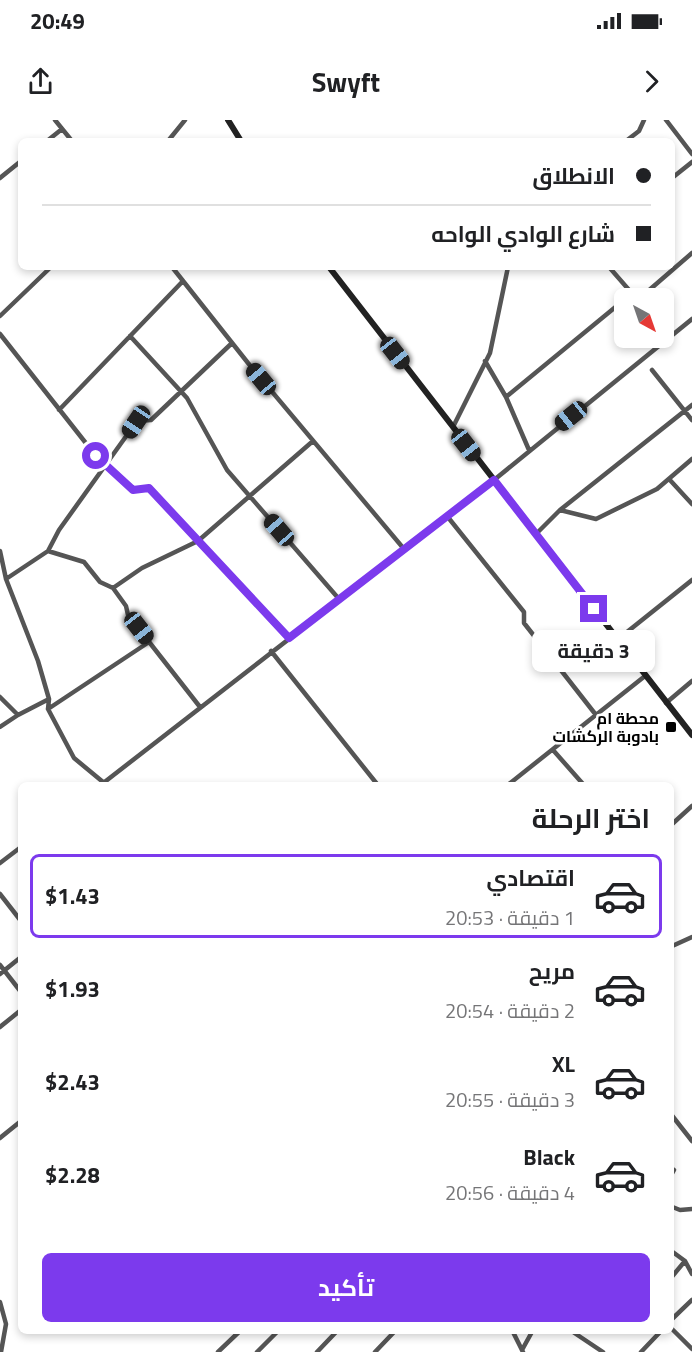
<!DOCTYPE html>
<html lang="ar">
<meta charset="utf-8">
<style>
body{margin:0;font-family:"Titillium Web",Cairo,sans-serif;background:#f6f6f6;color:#202124;direction:rtl;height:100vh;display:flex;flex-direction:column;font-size:22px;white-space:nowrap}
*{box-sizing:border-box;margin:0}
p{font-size:20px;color:#757577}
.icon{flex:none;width:33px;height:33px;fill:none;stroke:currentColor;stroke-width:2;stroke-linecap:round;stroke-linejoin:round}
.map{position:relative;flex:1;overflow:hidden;direction:ltr}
.details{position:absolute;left:18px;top:662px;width:656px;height:552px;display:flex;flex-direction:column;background:#fff;border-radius:9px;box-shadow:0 3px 9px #0003;direction:rtl}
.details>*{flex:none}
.top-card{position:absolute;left:18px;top:18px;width:657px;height:132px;border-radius:9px;box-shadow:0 3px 9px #0003;direction:rtl;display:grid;align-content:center;height:132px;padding:0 24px;background:#fff}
.needle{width:39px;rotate:140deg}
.fabs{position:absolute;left:614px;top:168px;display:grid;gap:12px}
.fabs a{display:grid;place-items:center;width:60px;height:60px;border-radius:9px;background:#fff;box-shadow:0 3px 9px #0003;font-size:30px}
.end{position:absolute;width:27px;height:27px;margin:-14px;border:8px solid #7c3aed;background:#fff;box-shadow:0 0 0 3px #fff}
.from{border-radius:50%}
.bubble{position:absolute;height:42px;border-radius:9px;background:#fff;box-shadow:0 3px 9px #0003;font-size:20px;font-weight:700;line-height:42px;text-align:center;direction:rtl}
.car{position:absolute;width:18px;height:36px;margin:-18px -9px;border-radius:8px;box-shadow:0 0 4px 2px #0007;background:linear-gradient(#222 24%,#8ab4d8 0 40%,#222 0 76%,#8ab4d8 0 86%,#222 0)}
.top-card b{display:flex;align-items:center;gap:21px;height:57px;font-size:22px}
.top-card b+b{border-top:2px solid #e0e0e0}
.top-card i{width:15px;height:15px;background:#202124}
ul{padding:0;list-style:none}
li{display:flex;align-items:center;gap:18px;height:84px;margin:0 12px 9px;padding:0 12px;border:3px solid transparent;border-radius:9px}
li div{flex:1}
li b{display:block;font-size:22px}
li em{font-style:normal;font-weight:700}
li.active{border-color:#7c3aed}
li>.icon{width:54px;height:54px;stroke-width:1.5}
h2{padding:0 24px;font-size:27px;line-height:72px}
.primary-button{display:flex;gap:12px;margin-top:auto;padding:12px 24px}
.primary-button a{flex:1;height:69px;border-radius:9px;background:#7c3aed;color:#fff;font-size:24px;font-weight:700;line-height:69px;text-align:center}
.status{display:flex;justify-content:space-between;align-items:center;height:42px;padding:0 30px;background:#fff;direction:ltr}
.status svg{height:16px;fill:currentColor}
header{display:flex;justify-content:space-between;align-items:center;height:78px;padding:0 24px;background:#fff;font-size:27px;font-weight:700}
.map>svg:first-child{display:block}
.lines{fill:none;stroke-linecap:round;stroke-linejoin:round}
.street{stroke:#555;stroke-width:4.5}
.secondary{stroke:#222;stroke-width:6}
.route{stroke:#7c3aed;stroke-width:8}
.poi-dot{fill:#000;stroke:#fff;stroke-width:2}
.labels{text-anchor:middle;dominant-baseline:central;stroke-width:5;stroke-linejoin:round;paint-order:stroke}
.poi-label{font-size:16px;font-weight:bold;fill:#000;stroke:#fff;text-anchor:end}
</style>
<div class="status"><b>20:49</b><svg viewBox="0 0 49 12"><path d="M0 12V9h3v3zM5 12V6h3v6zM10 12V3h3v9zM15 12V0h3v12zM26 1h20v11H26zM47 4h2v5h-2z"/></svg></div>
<header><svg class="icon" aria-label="forward" viewBox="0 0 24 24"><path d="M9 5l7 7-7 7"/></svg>Swyft<svg class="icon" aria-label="share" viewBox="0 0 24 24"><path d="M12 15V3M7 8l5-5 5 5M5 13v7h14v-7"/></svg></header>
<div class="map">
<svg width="692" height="1232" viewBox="0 0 692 1232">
<rect width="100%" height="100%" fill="#fff"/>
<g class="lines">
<path class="street" d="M55,0L72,21
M666,0L692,34
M47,21L62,9
M168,21L185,0
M626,21L639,11L644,0
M0,58L21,41
M672,58L692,42
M172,147L248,243L404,429
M609,147L636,178
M640,178L692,133
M0,196L51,147
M663,210L669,217
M0,214L96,336L133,370L149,368L289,518
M130,216L187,278L227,350L339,479
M485,241L506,277L529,330
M652,250L692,300
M506,277L624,180
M59,290L183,161
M453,307L490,233L508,147
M669,359L692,384
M560,390L596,399L657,369L692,339
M447,396L524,492V503L596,595
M536,414L560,390L692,285
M0,431L6,459L38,541L49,579L48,589L74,638L103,662
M48,431L84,442L100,462L113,468
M6,459L48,431L59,410L137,301L151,300L232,223
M617,520L692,460
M271,531L377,664
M0,577L18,595
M666,583L692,561
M200,587L128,495L126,486L113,468L142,448L198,421L313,321
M48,589L149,522
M0,607L18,595L49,579
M553,630L583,664
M102,664L494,360L692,199
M509,664L645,556
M670,706L692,686
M0,743L21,727
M0,774L21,801
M670,827L692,817
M0,845L21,872
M0,854L21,837
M0,907L21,890
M670,993L692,1021
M0,1018L21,1001
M670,1047L674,1050L670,1057
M670,1086L680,1090L692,1089
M670,1130L685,1141L692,1154
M670,1159L685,1141
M0,1182L6,1204L1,1232
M670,1201L692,1180
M670,1207L692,1229
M512,1210L523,1232
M570,1210L603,1232
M522,1230L533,1210
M218,1232L241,1210
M257,1232L279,1210
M317,1232L338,1210
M375,1232L396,1210
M641,1232L662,1210"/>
<path class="secondary" d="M228,0L241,21
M329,147L692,615"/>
</g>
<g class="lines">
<path class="route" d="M96,336L133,370L149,368L289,518L494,360L594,489"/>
</g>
<rect class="poi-dot" x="665" y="601" width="12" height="12" rx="3"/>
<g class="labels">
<g class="poi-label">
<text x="659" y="598">محطة ام<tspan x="659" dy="18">بادوبة الركشات</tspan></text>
</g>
</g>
</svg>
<div class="fabs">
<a><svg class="needle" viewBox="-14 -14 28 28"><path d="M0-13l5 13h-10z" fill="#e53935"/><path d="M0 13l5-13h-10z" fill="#757577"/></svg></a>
</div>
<i class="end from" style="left:96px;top:336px"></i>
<i class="end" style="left:594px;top:489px"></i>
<div class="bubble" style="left:532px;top:510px;width:123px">3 دقيقة</div>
<i class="car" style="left:395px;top:233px;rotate:142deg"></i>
<i class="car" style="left:261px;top:259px;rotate:320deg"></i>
<i class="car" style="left:571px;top:296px;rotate:231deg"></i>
<i class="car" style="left:136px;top:302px;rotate:214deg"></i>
<i class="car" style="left:466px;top:325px;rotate:142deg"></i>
<i class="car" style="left:279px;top:410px;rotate:319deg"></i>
<i class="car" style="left:139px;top:508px;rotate:142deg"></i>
<div class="top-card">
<b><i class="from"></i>الانطلاق</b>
<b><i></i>شارع الوادي الواحه</b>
</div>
<section class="details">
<h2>اختر الرحلة</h2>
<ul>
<li class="active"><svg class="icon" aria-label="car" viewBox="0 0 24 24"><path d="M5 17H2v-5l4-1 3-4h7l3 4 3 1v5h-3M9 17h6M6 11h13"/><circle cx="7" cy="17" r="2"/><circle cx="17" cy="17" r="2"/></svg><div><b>اقتصادي</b><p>1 دقيقة · 20:53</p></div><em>$1.43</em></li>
<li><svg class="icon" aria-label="car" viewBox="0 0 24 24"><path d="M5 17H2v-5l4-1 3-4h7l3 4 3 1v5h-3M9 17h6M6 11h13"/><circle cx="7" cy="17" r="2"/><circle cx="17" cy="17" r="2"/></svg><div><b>مريح</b><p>2 دقيقة · 20:54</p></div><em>$1.93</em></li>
<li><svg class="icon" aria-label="car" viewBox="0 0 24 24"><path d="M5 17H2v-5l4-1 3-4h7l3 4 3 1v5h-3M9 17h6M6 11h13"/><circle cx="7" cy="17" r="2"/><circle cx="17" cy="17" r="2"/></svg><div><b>XL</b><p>3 دقيقة · 20:55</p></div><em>$2.43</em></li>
<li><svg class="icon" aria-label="car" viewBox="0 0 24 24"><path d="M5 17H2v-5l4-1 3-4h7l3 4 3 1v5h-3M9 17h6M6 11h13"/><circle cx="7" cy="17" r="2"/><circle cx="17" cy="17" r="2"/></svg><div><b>Black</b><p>4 دقيقة · 20:56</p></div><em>$2.28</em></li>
</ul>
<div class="primary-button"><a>تأكيد</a></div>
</section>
</div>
